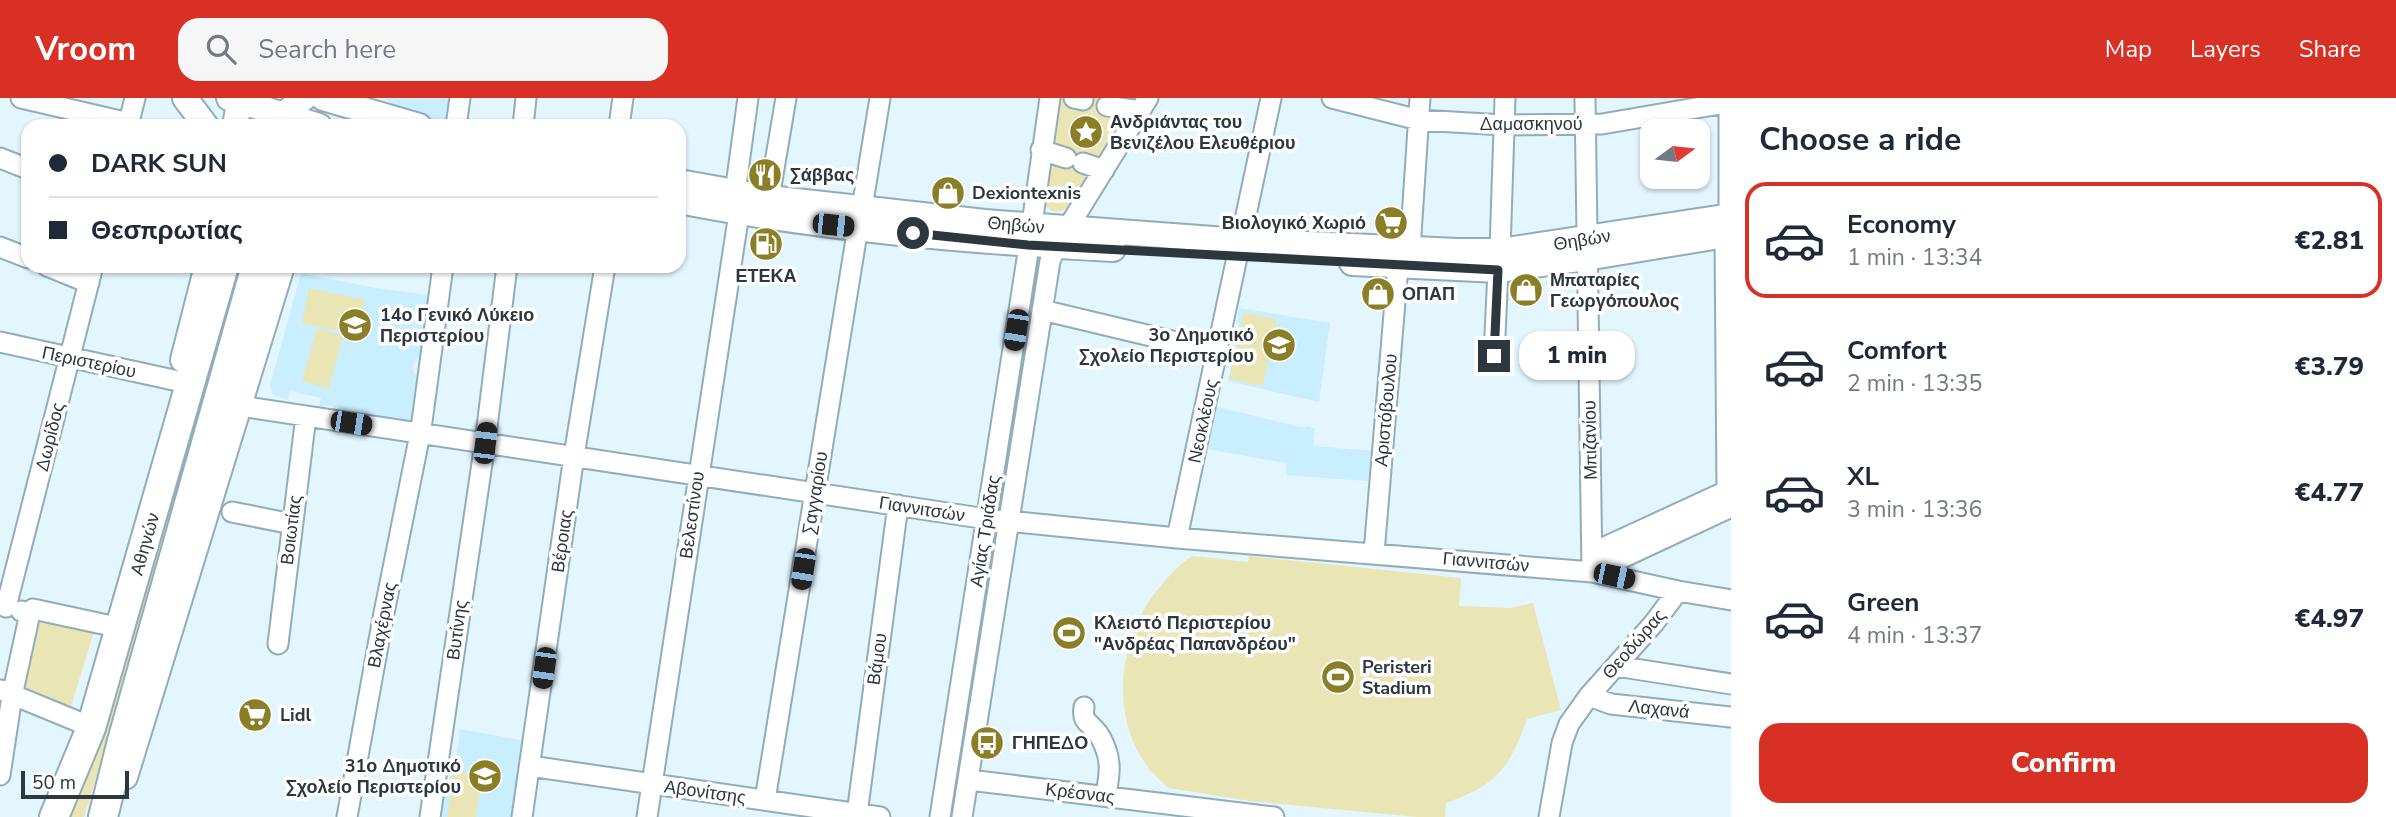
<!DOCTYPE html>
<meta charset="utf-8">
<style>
body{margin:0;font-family:"Nunito Sans",sans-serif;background:#f6f6f7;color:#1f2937;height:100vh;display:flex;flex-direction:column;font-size:26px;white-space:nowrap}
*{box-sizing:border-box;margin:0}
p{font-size:23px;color:#747a83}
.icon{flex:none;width:38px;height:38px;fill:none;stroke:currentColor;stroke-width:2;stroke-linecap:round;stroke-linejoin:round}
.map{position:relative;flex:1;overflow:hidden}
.sheet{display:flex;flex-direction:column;background:#fff;width:665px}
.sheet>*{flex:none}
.hud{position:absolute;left:21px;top:21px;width:665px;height:154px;border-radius:21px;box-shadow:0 2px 5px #0004;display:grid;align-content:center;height:154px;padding:0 28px;background:#fff}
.needle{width:46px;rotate:75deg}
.controls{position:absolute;left:1640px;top:21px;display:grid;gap:14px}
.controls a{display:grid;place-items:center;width:70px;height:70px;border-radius:14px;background:#fff;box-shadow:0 2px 5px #0004;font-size:35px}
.scale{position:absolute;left:21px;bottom:18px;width:108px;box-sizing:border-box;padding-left:7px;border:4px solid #2c383d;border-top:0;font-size:19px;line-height:24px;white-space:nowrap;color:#2c383d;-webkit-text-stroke:5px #fff;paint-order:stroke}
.end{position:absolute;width:32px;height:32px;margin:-16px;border:9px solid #2c383d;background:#fff;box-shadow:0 0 0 4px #fff}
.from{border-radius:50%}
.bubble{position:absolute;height:49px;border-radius:21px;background:#fff;box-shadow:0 2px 5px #0004;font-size:23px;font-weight:800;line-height:49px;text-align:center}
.car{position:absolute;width:21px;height:42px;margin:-21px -10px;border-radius:9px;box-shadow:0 0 5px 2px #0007;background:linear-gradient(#222 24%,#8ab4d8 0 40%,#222 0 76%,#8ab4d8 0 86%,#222 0)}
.hud b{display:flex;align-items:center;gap:24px;height:66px;font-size:26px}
.hud b+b{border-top:2px solid #e0e1e3}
.hud i{width:18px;height:18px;background:#1f2937}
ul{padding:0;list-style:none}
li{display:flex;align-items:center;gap:21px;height:116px;margin:0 14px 10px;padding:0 14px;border:4px solid transparent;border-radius:21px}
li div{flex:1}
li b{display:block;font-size:26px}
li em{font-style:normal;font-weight:800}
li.current{border-color:#d93025}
li>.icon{width:63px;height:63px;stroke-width:1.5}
h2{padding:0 28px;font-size:32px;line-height:84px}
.cta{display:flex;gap:14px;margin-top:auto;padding:14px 28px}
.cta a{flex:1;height:80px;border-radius:21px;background:#d93025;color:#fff;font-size:28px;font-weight:800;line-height:80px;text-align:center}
header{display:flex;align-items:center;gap:42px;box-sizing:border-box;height:98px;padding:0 35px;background:#d93025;color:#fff}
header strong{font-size:33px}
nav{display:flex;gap:38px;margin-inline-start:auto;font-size:24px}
.search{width:490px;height:63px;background:#f6f6f7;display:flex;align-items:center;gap:18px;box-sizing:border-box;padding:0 24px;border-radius:21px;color:#747a83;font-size:26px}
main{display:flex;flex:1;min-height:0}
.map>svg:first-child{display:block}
.built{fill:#c8eeff}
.green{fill:#eae5b4}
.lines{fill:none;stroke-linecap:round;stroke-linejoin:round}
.minor-casing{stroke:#91adba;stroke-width:23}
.major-casing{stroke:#91adba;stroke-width:28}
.highway-casing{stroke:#91adba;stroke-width:32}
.minor{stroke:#fff;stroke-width:19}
.major{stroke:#fff;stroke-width:24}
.highway{stroke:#fff;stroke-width:28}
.route{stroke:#2c383d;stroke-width:9}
.labels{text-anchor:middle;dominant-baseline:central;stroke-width:7;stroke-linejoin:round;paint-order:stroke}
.poi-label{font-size:18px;font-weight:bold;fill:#2c383d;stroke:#fff;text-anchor:start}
.street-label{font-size:18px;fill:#2c383d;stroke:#fff}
</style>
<header>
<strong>Vroom</strong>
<div class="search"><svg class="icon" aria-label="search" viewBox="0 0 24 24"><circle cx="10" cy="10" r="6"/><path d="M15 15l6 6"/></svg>Search here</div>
<nav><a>Map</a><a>Layers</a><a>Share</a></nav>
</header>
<main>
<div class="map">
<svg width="1731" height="719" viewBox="0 0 1731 719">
<rect width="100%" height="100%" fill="#e3f5fd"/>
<path class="built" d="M385,0H452L448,24L415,17L396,9Z
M301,175L375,190L429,197L421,258L414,263L413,273L418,280L411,327L344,316L342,310L325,307L324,312L318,311L321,300L290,293L287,302L273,297L270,287Z
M1239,210L1330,225L1319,304L1228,283L1233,261L1228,259L1234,232H1238L1239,225H1237Z
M1217,309L1305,330L1306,328L1315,330L1313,348L1372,353L1368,383L1286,377V365L1208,351Z
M460,631L525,643L514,719H441L444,691L446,685H449L451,670H455Z"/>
<path class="green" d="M1058,0H1135L1073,105C1064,114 1050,119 1044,103Z
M233,168H245L146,520L84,719H69L135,517Z
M1034,171L1042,172L1006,403L998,402Z
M309,190L365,202L358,237L302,225Z
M1244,214L1277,222L1263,288L1229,281Z
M317,230L343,237L329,291L302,283Z
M992,441L1000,443L956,719H947Z
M1193,458L1248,464L1249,458L1461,480L1459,508L1511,510L1533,505L1561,612L1527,621C1509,671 1498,686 1446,705L1445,719H1417L1250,703L1169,690C1104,641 1113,538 1165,483C1174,473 1181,464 1193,458Z
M36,514L96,527L69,615L16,595Z
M453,674L482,678L476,719H447Z"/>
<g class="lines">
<g class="minor-casing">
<path id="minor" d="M21,0L129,25
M1074,0L1083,2
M1332,0L1419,22L1504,27L1602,26L1731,4
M1585,0L1592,474
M1729,0V118
M1107,8L1140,13
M128,28L135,0
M456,28L460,0
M523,28L526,0
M619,28L623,0
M1041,52L1066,60
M0,60L28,71
M1083,65L1104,72
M735,95L748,0
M769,100L786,0
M862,110L880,0
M1725,137L1727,393L1731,407
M0,149L28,160
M1410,151L1420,0
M1500,153L1505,0
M47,168L89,185
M1042,212L1218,254
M0,244L178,283
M1494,258L1498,172
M240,308L987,421L1177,440L1592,474L1678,493L1731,502
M232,414L292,426
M1177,440L1271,0
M1374,455L1398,168
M1592,455L1731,391
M1592,474L1731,409
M6,509L93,168
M21,513L30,515L33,511L107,527
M278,546L306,318
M1616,568L1731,586
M1,592L79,624
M1589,598L1611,606L1731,619
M1084,609C1082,623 1087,623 1095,632C1100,637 1104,646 1106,652C1112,667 1108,683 1106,698
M530,668L880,719
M0,677L12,598L30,515
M969,682L1274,719
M765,702L858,129
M857,716L898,407
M347,719L383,520L421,331L443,168
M430,719L485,345L507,168
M522,719L574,358L605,168
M647,719L739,115
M940,719L1027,161L1050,0
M962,719L1050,163L1056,149L1148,0
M1549,719L1562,645L1569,626L1589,598L1654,525L1678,493"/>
</g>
<g class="major-casing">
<path id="major" d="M185,0L206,28
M229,0L319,28
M323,0L419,28
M272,26L304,0
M235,28L240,0
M679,84L769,100L985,124L1240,143L1457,153H1500L1731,118
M679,103C822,131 968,143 1113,151
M1352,165L1498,172L1586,160L1731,136
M183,262L207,168
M125,679L282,168"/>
</g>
<g class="highway-casing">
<path id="highway" d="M54,719L91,630L224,168
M103,719L122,643L256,168"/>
</g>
<use href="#minor" class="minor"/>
<use href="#major" class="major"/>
<use href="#highway" class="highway"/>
</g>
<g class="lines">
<path class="route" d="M913,135L1028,147L1498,172L1494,258"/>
</g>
<defs>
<g id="sight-disc" transform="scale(1.75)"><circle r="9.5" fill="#8a7f26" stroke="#fff"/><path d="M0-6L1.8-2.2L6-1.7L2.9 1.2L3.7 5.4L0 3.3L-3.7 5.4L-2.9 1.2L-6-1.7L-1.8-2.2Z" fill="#fff"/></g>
<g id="restaurant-disc" transform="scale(1.75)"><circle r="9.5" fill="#8a7f26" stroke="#fff"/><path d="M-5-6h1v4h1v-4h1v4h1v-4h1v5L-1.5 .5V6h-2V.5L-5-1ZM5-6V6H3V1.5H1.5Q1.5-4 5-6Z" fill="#fff"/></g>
<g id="shop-disc" transform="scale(1.75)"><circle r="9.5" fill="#8a7f26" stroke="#fff"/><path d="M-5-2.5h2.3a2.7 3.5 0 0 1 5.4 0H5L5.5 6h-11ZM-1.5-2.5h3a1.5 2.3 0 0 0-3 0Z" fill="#fff"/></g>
<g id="supermarket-disc" transform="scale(1.75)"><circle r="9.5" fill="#8a7f26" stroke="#fff"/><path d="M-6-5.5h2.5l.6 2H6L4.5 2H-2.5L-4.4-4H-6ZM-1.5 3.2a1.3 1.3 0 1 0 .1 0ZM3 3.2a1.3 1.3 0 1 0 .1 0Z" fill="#fff"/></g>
<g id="fuel-disc" transform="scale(1.75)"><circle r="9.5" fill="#8a7f26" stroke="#fff"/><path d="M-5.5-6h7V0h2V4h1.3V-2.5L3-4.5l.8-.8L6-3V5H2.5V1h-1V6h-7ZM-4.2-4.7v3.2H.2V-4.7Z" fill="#fff"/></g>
<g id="school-disc" transform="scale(1.75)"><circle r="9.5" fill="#8a7f26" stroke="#fff"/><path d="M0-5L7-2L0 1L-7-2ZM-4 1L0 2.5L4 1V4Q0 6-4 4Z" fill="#fff"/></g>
<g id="stadium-disc" transform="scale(1.75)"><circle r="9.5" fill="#8a7f26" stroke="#fff"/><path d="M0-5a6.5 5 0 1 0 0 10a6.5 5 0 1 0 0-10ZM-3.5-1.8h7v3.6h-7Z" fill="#fff"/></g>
<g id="bus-disc" transform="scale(1.75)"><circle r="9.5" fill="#8a7f26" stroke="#fff"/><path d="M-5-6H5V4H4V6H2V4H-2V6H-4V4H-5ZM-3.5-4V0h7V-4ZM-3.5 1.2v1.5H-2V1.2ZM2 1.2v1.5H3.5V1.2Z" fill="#fff"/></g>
</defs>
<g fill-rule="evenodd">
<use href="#sight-disc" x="1086" y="34"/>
<use href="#restaurant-disc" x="765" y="77"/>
<use href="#shop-disc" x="948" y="95"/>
<use href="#supermarket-disc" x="1391" y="125"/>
<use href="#fuel-disc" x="766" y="146"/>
<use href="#shop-disc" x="1526" y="192"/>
<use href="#shop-disc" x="1378" y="196"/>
<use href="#school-disc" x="355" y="227"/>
<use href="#school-disc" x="1279" y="247"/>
<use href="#stadium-disc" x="1069" y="535"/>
<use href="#stadium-disc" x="1338" y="579"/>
<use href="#supermarket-disc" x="255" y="617"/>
<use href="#bus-disc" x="987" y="645"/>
<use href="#school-disc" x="485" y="678"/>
</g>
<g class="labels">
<g class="poi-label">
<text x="1110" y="24">Ανδριάντας του<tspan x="1110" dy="21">Βενιζέλου Ελευθέριου</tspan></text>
<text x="790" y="77">Σάββας</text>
<text x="972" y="95">Dexiontexnis</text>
<text x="1366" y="125" text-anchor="end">Βιολογικό Χωριό</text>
<text x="766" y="178" text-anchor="middle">ΕΤΕΚΑ</text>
<text x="1550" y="182">Μπαταρίες<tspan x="1550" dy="21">Γεωργόπουλος</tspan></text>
<text x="1402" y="196">ΟΠΑΠ</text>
<text x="380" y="217">14ο Γενικό Λύκειο<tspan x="380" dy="21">Περιστερίου</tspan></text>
<text x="1254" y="237" text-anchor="end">3ο Δημοτικό<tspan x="1254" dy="21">Σχολείο Περιστερίου</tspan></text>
<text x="1094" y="525">Κλειστό Περιστερίου<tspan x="1094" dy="21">"Ανδρέας Παπανδρέου"</tspan></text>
<text x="1362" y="569">Peristeri<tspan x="1362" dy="21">Stadium</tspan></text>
<text x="280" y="617">Lidl</text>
<text x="1012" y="645">ΓΗΠΕΔΟ</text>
<text x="461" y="668" text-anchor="end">31ο Δημοτικό<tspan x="461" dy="21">Σχολείο Περιστερίου</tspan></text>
</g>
<g class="street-label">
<text x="1531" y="26">Δαμασκηνού</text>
<text transform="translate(1016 127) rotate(5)">Θηβών</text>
<text transform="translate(1582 142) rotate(-9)">Θηβών</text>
<text transform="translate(89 264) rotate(12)">Περιστερίου</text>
<text transform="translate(1386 312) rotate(-85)">Αριστόβουλου</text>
<text transform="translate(1203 323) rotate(-78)">Νεοκλέους</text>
<text transform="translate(50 339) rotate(-76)">Δωρίδος</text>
<text transform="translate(1590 342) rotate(-91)">Μπιζανίου</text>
<text transform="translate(815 395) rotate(-81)">Σαγγαρίου</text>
<text transform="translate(922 411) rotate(9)">Γιαννιτσών</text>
<text transform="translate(692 417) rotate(-82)">Βελεστίνου</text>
<text transform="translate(291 432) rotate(-83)">Βοιωτίας</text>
<text transform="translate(985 433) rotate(-81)">Αγίας Τριάδας</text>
<text transform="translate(562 443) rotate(-82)">Βέροιας</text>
<text transform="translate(145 446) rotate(-74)">Αθηνών</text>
<text transform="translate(1486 464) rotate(5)">Γιαννιτσών</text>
<text transform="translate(382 527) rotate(-79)">Βλαχέρνας</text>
<text transform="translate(457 532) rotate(-82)">Βυτίνης</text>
<text transform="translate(1634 546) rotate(-49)">Θεοδώρας</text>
<text transform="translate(877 561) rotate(-82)">Βάμου</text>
<text transform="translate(1659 611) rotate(6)">Λαχανά</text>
<text transform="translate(705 694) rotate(8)">Αβονίτσης</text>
<text transform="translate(1080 695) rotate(7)">Κρέσνας</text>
</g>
</g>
</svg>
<div class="controls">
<a><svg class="needle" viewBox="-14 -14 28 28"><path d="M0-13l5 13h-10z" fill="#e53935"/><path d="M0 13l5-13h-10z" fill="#747a83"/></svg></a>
</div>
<div class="scale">50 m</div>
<i class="end from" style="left:913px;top:135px"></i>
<i class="end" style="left:1494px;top:258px"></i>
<div class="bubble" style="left:1519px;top:233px;width:116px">1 min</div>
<i class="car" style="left:833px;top:127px;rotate:96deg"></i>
<i class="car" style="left:1016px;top:232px;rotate:189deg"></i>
<i class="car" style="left:351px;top:325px;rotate:99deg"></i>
<i class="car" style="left:485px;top:345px;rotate:7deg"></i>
<i class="car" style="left:803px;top:471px;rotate:189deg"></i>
<i class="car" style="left:1614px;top:478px;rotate:102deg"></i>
<i class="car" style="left:544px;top:570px;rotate:188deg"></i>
<div class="hud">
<b><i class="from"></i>DARK SUN</b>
<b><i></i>Θεσπρωτίας</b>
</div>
</div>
<section class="sheet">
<h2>Choose a ride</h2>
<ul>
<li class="current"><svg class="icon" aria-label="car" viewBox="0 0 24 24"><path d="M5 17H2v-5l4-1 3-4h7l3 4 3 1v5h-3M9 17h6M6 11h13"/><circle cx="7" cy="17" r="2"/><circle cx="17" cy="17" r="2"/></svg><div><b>Economy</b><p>1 min · 13:34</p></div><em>€2.81</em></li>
<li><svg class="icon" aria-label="car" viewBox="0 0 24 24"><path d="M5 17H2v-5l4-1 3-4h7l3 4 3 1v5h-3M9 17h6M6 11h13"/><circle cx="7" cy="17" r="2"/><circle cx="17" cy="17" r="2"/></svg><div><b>Comfort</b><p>2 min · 13:35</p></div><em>€3.79</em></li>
<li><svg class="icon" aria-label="car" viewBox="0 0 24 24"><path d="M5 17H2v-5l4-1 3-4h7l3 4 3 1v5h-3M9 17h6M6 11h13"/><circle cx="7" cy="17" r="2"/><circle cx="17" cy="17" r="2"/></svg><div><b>XL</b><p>3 min · 13:36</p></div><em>€4.77</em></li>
<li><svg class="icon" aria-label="car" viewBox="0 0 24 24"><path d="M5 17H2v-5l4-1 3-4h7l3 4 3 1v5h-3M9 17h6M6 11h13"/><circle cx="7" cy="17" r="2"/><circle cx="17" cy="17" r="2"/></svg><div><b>Green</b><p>4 min · 13:37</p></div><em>€4.97</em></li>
</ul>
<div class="cta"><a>Confirm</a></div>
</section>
</main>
